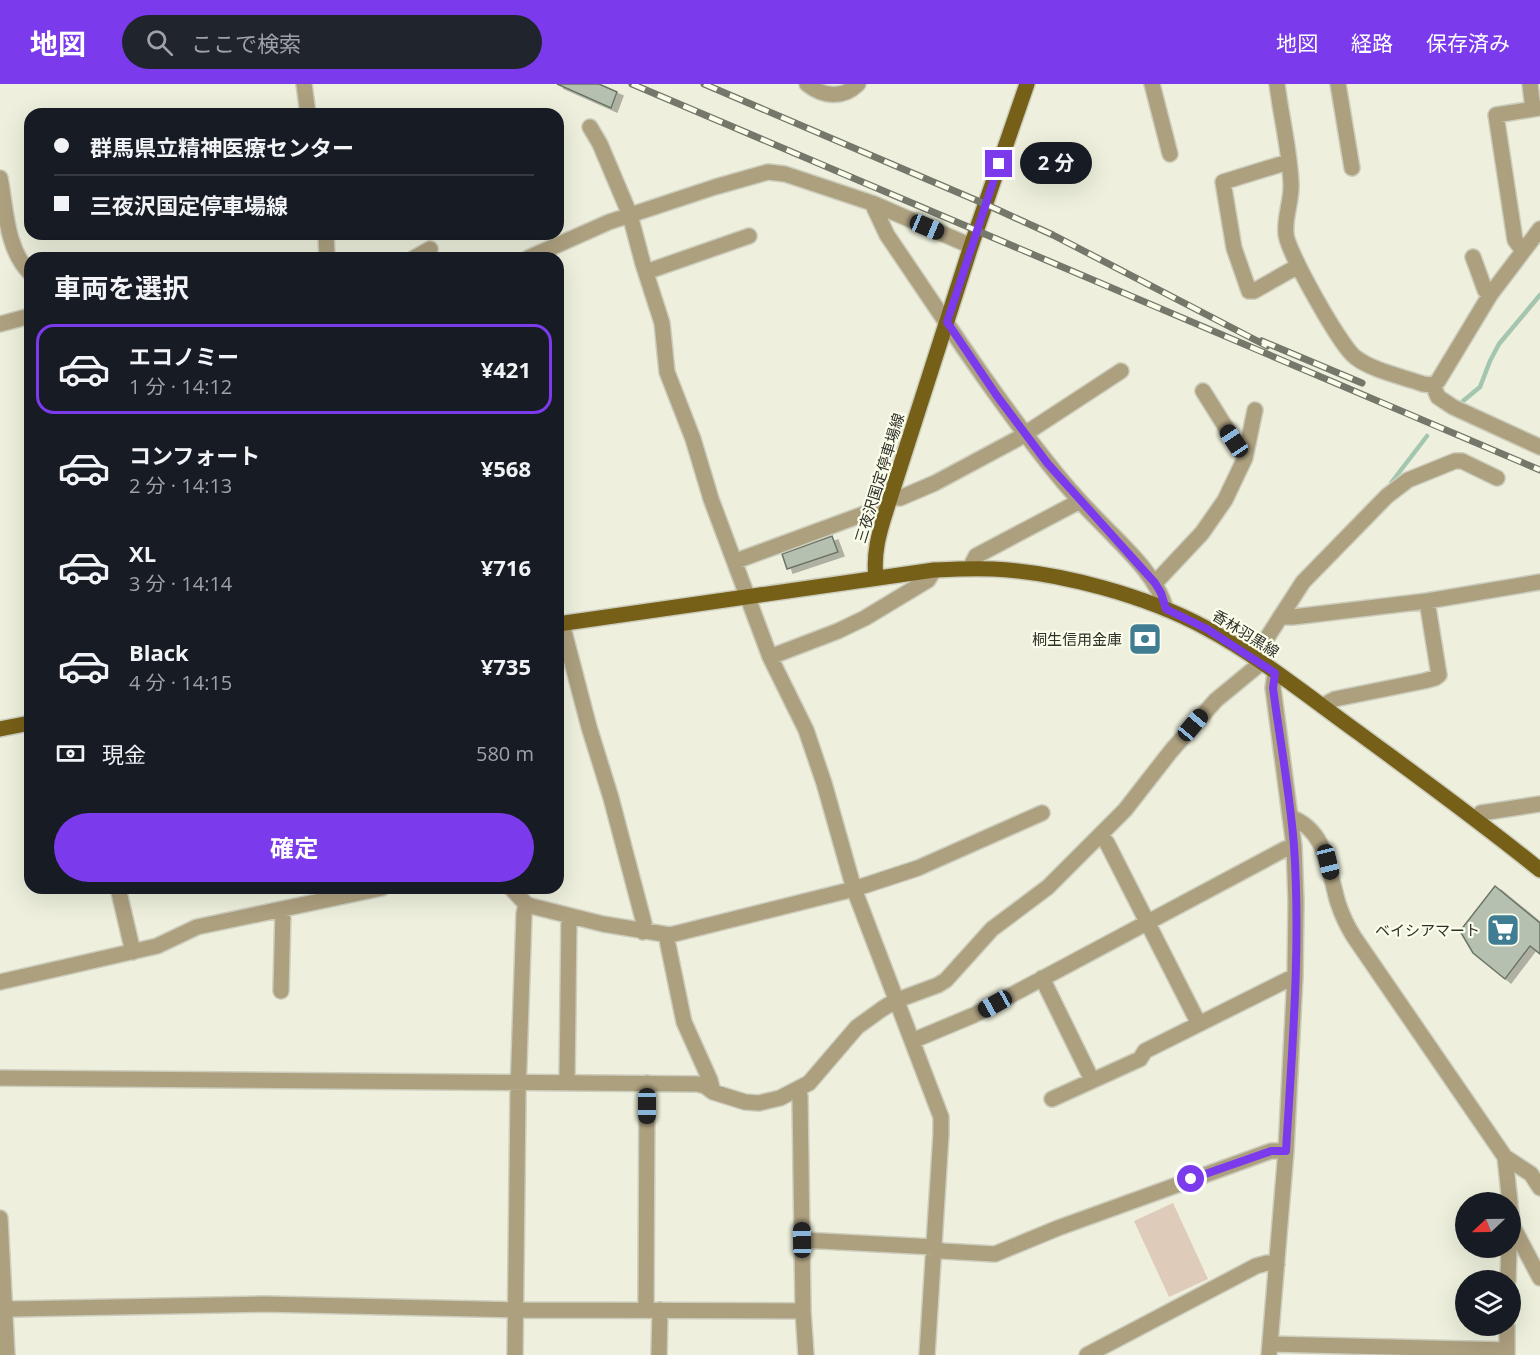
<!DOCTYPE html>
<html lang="ja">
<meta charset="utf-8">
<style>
body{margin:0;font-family:"Open Sans","Noto Sans JP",sans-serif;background:#20242c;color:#f1f3f6;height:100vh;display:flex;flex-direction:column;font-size:22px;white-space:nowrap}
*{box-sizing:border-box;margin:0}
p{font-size:20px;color:#9ea1a6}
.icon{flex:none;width:33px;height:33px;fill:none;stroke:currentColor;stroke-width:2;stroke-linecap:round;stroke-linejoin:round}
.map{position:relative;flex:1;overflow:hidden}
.side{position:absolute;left:24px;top:168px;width:540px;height:642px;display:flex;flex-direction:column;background:#171b24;border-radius:18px;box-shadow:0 6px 24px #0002}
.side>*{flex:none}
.top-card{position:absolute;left:24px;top:24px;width:540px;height:132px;border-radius:18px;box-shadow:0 6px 24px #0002;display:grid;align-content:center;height:132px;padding:0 30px;background:#171b24}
.needle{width:39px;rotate:248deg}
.fabs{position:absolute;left:1455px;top:1108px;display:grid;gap:12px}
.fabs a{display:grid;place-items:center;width:66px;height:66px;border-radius:50%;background:#171b24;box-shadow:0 6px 24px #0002;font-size:30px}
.end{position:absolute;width:27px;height:27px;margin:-14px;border:8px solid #7c3aed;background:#fff;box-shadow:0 0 0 3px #fff}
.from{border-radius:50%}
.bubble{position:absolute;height:42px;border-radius:21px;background:#171b24;box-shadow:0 6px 24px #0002;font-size:20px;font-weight:700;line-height:42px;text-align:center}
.car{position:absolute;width:18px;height:36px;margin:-18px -9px;border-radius:8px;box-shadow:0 0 4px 2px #0007;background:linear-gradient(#222 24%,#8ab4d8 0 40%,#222 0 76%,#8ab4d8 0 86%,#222 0)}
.top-card b{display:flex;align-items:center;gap:21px;height:57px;font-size:22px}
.top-card b+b{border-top:2px solid #363941}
.top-card i{width:15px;height:15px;background:#f1f3f6}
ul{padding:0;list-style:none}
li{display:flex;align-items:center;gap:18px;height:90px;margin:0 12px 9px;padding:0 18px;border:3px solid transparent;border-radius:18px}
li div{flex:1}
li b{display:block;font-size:22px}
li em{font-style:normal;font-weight:700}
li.current{border-color:#7c3aed}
li>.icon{width:54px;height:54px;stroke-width:1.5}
h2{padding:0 30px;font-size:27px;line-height:72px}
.pay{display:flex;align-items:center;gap:15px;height:66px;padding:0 30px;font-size:22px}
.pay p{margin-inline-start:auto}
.button{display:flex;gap:12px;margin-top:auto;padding:12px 30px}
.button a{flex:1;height:69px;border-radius:36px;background:#7c3aed;color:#fff;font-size:24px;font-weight:700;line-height:69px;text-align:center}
header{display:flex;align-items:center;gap:36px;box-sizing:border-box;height:84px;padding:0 30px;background:#7c3aed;color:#fff}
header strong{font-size:28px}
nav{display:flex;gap:33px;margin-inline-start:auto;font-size:21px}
.search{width:420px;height:54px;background:#20242c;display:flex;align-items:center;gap:15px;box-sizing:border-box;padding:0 21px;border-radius:33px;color:#9ea1a6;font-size:22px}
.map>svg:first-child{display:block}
.grass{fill:#decbb9}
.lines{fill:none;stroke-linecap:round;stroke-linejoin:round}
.stream{stroke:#a4c6b1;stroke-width:4.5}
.building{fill:#b6c0b0;stroke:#6b7466;stroke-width:1.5;filter:url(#shadow)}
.minor-casing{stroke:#cccdbd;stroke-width:18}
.major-casing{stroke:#cccdbd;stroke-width:18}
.minor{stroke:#ada07f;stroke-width:15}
.major{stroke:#765f17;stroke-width:15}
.rail-casing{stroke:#76776b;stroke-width:7}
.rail{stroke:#fbfdeb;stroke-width:4.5;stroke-dasharray:14;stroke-linecap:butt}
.route{stroke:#7c3aed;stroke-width:8}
.labels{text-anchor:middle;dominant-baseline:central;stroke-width:4.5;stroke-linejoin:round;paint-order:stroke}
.street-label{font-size:15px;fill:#303029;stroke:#fbfdeb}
.poi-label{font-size:15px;fill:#303029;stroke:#fbfdeb;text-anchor:end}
</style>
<header>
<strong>地図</strong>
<div class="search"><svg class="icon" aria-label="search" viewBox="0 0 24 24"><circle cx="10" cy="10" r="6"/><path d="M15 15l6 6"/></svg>ここで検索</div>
<nav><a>地図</a><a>経路</a><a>保存済み</a></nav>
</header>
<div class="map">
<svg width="1540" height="1271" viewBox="0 0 1540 1271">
<defs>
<filter id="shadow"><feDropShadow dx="6" dy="4" stdDeviation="0" flood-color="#0004"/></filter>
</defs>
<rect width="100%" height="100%" fill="#eef0dd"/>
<path class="grass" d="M1173,1119L1208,1195L1169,1213L1134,1137Z"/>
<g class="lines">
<path class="stream" d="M1463,317L1480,303L1490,277L1499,260L1540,211
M1391,399L1427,352"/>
</g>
<path class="building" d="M557,0H599L617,8L611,24Z
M832,452L838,468L787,485L782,470Z
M1495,802L1540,839V870L1530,862L1505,895L1473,869L1460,847Z"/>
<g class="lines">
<g class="minor-casing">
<path id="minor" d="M304,0L308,30
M807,0C823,13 843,15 858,0
M1152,0L1170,70
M1277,0C1281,33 1290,67 1291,100C1292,117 1284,133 1286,150C1287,167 1341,263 1355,273C1373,287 1401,292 1423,300L1433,301L1438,297L1490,211L1540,145
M1338,0L1352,84
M1530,0L1533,25
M590,43L600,60L630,131L643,180L662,239L667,288L693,355L711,415L770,573L806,646L824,699L854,805L941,1033V1050L927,1271
M1288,78L1223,98L1234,164L1249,207H1254L1298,182
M0,94C6,125 6,165 30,189
M872,119L887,151C939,227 989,305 1047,378C1064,400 1082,420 1101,439C1126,465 1156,491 1166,525
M326,150L327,174
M1523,167L1515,156L1496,31L1540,24
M1473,173L1485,206L1490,211
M414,174L430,165
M528,174L609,138L715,103L768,88L785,90L872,119L971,162
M646,188L749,152
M0,240L30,232
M1433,301L1438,313L1453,323L1540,363
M1203,307L1245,374
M890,413L900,414L935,399L1017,355L1121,287
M736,477L872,427H886
M970,484L976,472L1080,417
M1155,499L1202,449L1225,416L1245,374L1255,326
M1280,533H1293L1427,517L1540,498
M562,540L589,643L611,714L644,839L643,848
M770,573L838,547L865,534L928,496L934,486
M1254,574L1303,498L1387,412L1408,396L1455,377H1462L1497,394
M1322,622L1335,615L1424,597L1435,594L1439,591L1427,517
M1290,733C1327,746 1328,786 1338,819C1342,831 1347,842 1354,853L1505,1073L1531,1090L1540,1104
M1475,734L1481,729L1540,720
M1100,751L1107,759L1199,940
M118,804L133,868
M511,804L526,820L531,822L603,840L670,851L854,805L918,784L1042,729
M666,851L684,938L710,996L713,1008
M1042,894L1092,996
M0,898L157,862L197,843L382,804
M281,907L283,825
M912,957L974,931L1285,765L1294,762
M0,994L698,1000L705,1002L713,1008L745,1018L759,1019L780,1014L809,999L857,943L882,925L895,917L938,901L946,896L992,845L1048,803L1125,726L1171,667L1216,616L1261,579
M567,999L569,832
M796,1006L800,1012L803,1227L806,1271
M1052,1015L1140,975L1145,967L1295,892
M1505,1073L1510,1119
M1510,1122L1513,1143L1540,1194
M0,1134L7,1271
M802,1156L934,1163L942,1167L995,1170L1058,1144L1271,1067H1286
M1508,1197L1509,1164
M0,1221L13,1225L263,1220L516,1226L803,1227
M646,1226L647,999
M1270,1260L1507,1266
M515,1271L518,1009L524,830L526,820
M659,1271L660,1226
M1087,1271L1256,1182L1267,1179L1277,1180
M1269,1271L1286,1067L1295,892L1296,818L1294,762L1273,604L1275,589
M1507,1271V1242"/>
</g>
<g class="major-casing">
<path id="major" d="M876,494C873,470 879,449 886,427L971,162L1027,0
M558,540L934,486C954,485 973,484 993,485C1060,488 1147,512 1206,544C1260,573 1309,613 1359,649C1420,694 1481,738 1540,786
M0,645L30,639"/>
</g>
<use href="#minor" class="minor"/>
<use href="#major" class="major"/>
<g class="rail-casing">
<path id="rail" d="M632,0L1540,386
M704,0L985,120L1053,151L1267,262
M1262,257L1362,299"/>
</g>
<use href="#rail" class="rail"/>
</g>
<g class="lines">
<path class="route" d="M999,80L947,238L997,312L1048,380L1155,499L1161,509L1166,525L1207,545L1275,589L1273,604C1280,657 1290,710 1294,762C1301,863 1292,966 1286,1067H1271L1191,1095"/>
</g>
<defs>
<g id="bank-square" transform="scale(1.725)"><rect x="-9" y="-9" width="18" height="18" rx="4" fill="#407d93" stroke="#fbfdeb"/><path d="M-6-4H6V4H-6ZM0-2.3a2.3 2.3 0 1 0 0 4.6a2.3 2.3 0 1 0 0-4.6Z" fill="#fff"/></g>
<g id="supermarket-square" transform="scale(1.725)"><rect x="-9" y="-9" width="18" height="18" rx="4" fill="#407d93" stroke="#fbfdeb"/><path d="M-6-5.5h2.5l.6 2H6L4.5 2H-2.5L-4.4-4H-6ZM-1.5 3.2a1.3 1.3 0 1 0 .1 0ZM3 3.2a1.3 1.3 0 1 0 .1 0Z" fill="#fff"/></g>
</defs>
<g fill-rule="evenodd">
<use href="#bank-square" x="1145" y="555"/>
<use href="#supermarket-square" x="1503" y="846"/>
</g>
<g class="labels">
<g class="street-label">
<text transform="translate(879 394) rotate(-73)">三夜沢国定停車場線</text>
<text transform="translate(1246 549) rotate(32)">香林羽黒線</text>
</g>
<g class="poi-label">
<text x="1122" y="555">桐生信用金庫</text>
<text x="1480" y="846">ベイシアマート</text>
</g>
</g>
</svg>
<div class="fabs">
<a><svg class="needle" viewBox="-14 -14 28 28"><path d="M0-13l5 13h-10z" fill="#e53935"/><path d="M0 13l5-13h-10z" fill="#9ea1a6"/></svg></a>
<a><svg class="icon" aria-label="layers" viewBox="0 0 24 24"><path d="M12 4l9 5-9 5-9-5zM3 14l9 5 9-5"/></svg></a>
</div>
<i class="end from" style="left:1191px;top:1095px"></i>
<i class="end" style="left:999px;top:80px"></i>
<div class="bubble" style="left:1020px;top:58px;width:72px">2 分</div>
<i class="car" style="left:927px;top:143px;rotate:113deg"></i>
<i class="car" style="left:1234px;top:357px;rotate:326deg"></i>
<i class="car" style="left:1193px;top:641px;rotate:40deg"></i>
<i class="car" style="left:1328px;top:778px;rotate:166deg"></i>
<i class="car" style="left:995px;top:920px;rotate:241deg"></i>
<i class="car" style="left:647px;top:1022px;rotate:180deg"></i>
<i class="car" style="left:802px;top:1156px;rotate:359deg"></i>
<div class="top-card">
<b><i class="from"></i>群馬県立精神医療センター</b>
<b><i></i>三夜沢国定停車場線</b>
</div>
<section class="side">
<h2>車両を選択</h2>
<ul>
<li class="current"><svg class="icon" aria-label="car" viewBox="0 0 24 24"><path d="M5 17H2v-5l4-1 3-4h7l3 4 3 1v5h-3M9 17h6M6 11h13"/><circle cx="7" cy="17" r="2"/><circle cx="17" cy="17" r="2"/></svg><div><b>エコノミー</b><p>1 分 · 14:12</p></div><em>¥421</em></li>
<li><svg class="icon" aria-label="car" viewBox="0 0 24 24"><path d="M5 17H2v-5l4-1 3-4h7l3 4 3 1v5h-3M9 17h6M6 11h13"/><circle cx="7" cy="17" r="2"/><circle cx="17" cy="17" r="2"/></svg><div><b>コンフォート</b><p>2 分 · 14:13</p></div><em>¥568</em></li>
<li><svg class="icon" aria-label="car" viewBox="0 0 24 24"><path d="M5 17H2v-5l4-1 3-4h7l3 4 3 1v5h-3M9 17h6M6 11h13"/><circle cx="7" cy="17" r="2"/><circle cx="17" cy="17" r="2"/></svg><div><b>XL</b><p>3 分 · 14:14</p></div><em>¥716</em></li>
<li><svg class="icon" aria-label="car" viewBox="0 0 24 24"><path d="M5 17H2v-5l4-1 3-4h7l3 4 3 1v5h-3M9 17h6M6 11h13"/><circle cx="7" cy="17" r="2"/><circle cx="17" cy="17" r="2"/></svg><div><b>Black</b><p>4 分 · 14:15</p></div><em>¥735</em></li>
</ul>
<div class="pay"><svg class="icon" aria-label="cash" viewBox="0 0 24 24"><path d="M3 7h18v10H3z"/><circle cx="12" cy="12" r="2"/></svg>現金<p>580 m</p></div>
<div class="button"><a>確定</a></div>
</section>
</div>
